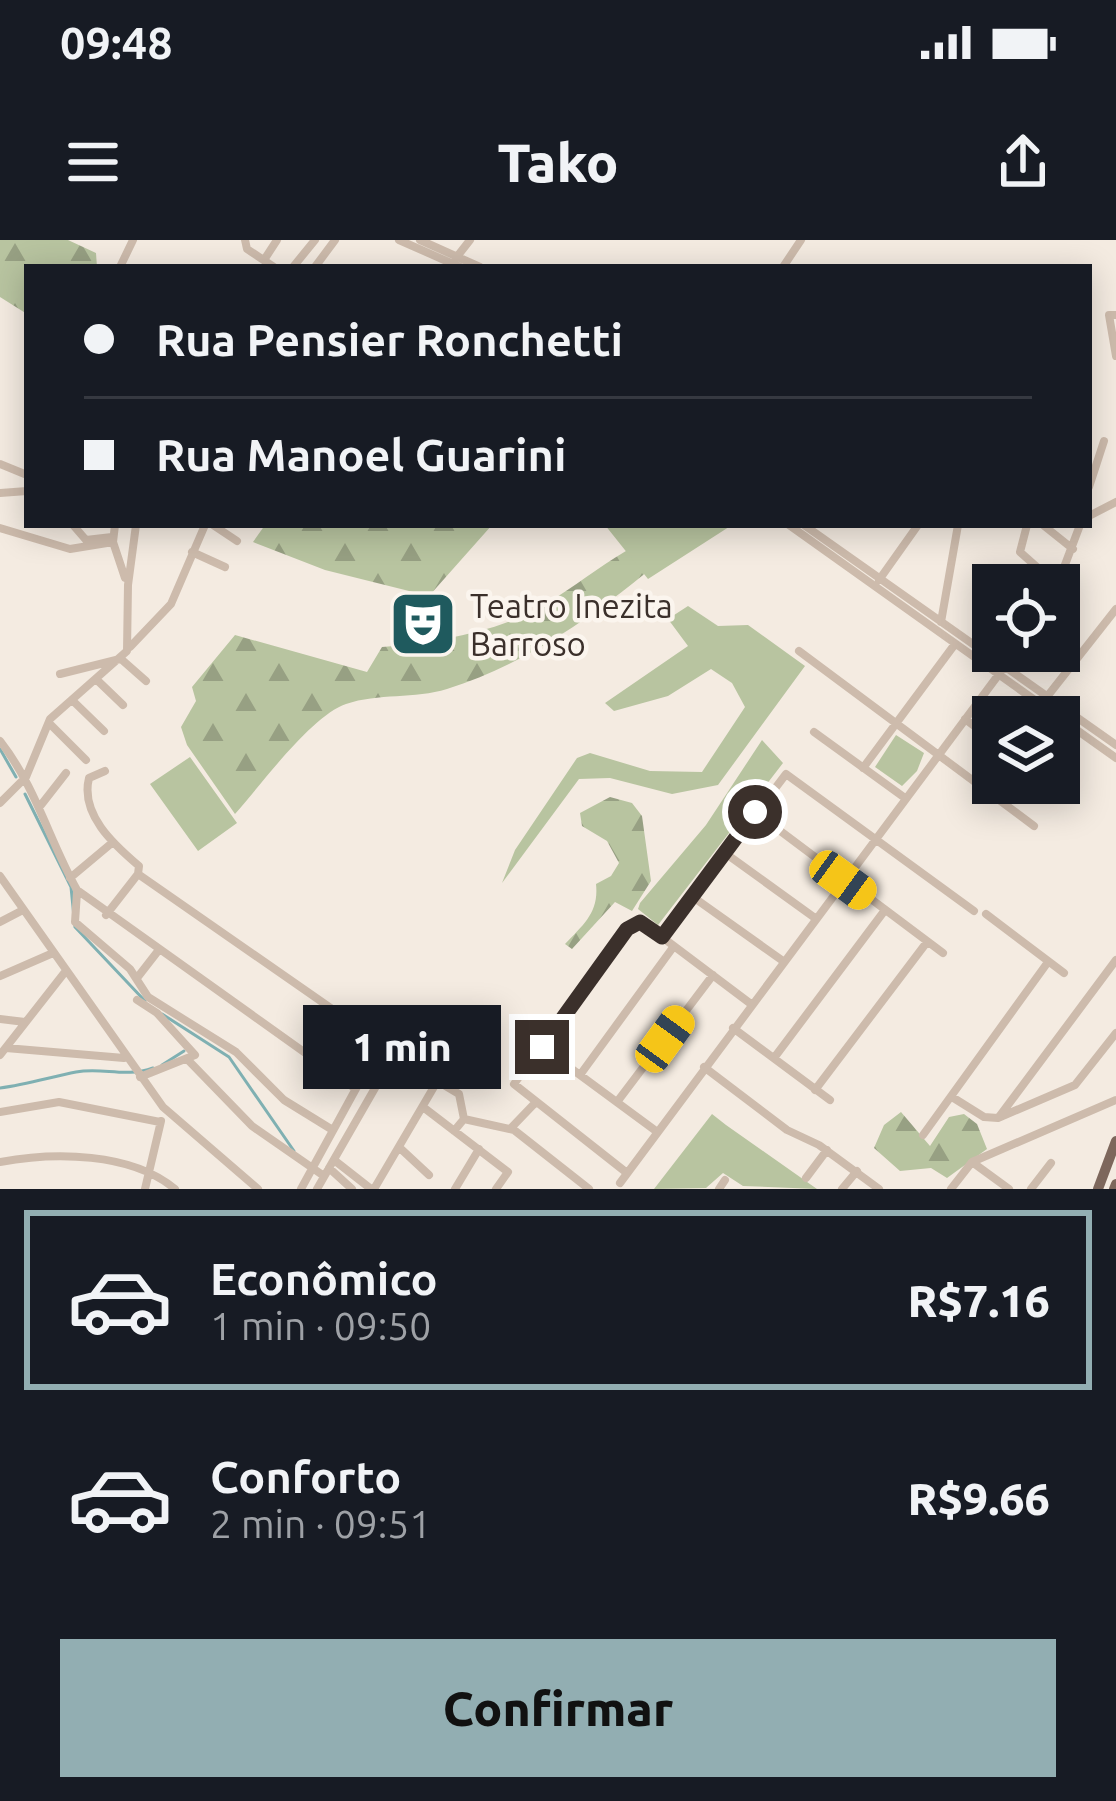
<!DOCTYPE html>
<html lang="pt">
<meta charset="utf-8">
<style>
body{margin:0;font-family:Ubuntu,sans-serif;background:#20242c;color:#f1f3f6;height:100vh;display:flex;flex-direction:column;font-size:45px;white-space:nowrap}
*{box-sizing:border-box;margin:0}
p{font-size:39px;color:#9ea1a6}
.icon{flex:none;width:66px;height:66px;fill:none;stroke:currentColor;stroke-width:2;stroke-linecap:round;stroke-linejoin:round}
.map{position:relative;height:949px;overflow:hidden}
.panel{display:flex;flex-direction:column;background:#171b24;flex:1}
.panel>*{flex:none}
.banner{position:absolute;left:24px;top:24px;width:1068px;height:264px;border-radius:0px;box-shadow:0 6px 30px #0003;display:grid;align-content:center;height:264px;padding:0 60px;background:#171b24}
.controls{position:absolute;left:972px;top:324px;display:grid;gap:24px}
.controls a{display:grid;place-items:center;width:108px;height:108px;border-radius:0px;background:#171b24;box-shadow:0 6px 30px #0003;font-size:60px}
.end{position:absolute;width:54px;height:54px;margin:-27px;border:15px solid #3b302b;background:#fff;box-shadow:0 0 0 6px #fff}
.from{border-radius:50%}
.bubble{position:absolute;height:84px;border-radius:0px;background:#171b24;box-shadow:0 6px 30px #0003;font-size:39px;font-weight:800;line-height:84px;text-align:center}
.car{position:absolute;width:36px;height:72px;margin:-36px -18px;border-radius:15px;box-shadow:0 0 9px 3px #0007;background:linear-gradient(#f5c518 24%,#345 0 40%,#f5c518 0 76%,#345 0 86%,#f5c518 0)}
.banner b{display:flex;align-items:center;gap:42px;height:114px;font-size:45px}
.banner b+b{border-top:3px solid #363941}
.banner i{width:30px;height:30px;background:#f1f3f6}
ul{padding:21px 0 0;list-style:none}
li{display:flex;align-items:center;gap:36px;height:180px;margin:0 24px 18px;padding:0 36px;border:6px solid transparent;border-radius:0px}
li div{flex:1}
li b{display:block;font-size:45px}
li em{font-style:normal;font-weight:800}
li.current{border-color:#92aeb2}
li>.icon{width:108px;height:108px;stroke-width:1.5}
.action{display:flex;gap:24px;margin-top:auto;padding:24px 60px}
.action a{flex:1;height:138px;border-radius:0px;background:#92aeb2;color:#111;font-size:48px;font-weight:800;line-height:138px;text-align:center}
.status{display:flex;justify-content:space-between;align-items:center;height:84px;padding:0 60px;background:#171b24;direction:ltr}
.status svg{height:33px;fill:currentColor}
header{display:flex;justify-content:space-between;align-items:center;height:156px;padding:0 60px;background:#171b24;font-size:54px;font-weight:800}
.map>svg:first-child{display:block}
.forest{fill:url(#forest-firs)}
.green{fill:#b8c4a0}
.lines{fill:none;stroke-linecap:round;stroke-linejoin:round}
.stream{stroke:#7fb0b2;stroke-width:3}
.minor{stroke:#cdbbac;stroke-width:8}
.major{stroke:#7d675c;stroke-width:10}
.route{stroke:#3b302b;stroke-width:15}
.labels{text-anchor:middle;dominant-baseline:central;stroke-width:9;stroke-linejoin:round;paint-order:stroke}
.poi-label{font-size:33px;fill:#3b302b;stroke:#fbf5ee;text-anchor:start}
</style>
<div class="status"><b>09:48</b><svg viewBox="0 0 49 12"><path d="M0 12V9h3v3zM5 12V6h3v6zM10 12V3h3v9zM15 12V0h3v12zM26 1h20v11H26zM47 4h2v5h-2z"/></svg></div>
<header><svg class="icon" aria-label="menu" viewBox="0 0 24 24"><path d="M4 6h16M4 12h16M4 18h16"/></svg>Tako<svg class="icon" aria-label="share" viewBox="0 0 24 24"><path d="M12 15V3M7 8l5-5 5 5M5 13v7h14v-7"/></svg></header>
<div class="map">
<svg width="1116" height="949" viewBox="0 0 1116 949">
<defs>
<pattern id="forest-firs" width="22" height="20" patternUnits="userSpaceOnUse" patternTransform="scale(3)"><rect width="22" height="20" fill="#b8c4a0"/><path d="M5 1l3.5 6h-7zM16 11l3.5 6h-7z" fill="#97a083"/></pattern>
</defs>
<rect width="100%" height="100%" fill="#f4ebe1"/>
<path class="forest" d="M0,0H68L96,13L97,27H27V74L0,57Z
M265,285H492L429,356L325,330L253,302Z
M702,285C626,352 545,418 447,449C415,459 378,453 346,464C311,476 261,545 235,574L187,505L181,487L196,461L192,447L235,395L367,432L382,407C431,403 492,393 537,369C593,338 634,291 702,285Z
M610,557L632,563L642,576L651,641L632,671L615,662L572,709L565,704C584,684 599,672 596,644L611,636L619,623L607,601L582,586L580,573Z
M901,872L930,906L949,877L964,874L977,884L987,909L947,938L931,928L900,931L874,908L884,885Z"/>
<path class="green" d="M605,285H732L648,339Z
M688,366L718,386L748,385L805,426L718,545L672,554L610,538L579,539L502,643L515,610L577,518L590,513L650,531L702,532L745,467L732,443L711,429L668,456L614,471L605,463L688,406L668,379Z
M896,495L924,513L917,531L902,546L875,527Z
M762,500L783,523L658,685L638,669L640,663L706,585Z
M190,517L237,583L198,611L150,544Z
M712,874L726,885L817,949L743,946L723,933L706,948L654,949Z"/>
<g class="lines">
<path class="stream" d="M0,509L16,537
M25,554L71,647L75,687L145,761
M162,774L229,817L294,911
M162,825L184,811
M0,848C25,845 51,837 76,832C103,827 125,838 153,828"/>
<path class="minor" d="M245,0L247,9L274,27
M399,0L460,27
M420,0L480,27
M456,18L470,0
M264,20L277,0
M120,27L133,0
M293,27L315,0
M315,27L335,0
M783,27L801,0
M1116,75H1109L1116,116
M0,224L27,235
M1089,247L1104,201
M0,253L27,251
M1089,276L1116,262
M73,285L86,300L112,297
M115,285L113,302L125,338
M213,285L237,301
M789,285L1116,518
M804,285L1116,505
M1027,285L1020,312L1047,336L1063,330L1080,285
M1043,285L1073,309
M0,288L70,309L113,302
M192,312L225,327
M879,340L918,285
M941,382L958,285
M130,407L171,364L205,285
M799,411L1034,586
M121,419L146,441
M60,434L120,419
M97,440L123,465
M1046,458L1116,369
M72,460L104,491
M965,479L993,500
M49,483L86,520
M814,492L905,558
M0,501C36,547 49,600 77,650L353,847
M863,528L955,404
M105,531L89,538C80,574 113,604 139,626L138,634L381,803L301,949
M1051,543L1061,551
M0,563L26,537L50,479L127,411L128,345L136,285
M41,565L66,533
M755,572L943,713
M725,613L815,678
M0,636L163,867L258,949
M70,638L113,602
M77,652L75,682L130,729L148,757L236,812L284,860L331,889
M693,657L783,721
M986,674L1064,733
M106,675L138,634
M0,682L23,670
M662,697L786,534L974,671
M0,736L53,713
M137,738L158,711
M137,760L157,773L195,815L140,837
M0,779L25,782
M733,788L830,860
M542,807L656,891
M6,808L124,818
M0,815L65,732
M774,818L885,670
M187,819L252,886L324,936
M704,827L787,890L819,905L879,949
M580,835L674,706
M815,850L927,702
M952,857L984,877L998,878L1075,845L1116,793
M617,862L713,735
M423,867L508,932L496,949
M0,872L59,862L160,882
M999,877L1116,720
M464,879L514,890L589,949
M511,888L535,863
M923,895L1048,722
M401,909L429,935
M334,920L371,949
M0,922C54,912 131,912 175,949
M972,922L1009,949
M329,928L352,949
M627,933L514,844L627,689L636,682L646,685L751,764
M806,938L827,910
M620,943L1005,426
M145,949L161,881
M317,949L394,815L459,854L464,879L454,891
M374,949L438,840
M455,949L479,909
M719,949L725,940
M842,949L857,931
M951,949L972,922L1116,860
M1031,949L1051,923"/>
<path class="major" d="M1098,949L1116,901
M1114,949L1116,944"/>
</g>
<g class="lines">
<path class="route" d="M542,807L627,689L640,682L662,697L755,572"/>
</g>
<defs>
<g id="theatre-square" transform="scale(3.45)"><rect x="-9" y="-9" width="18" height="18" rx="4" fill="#1f5a5e" stroke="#fbf5ee"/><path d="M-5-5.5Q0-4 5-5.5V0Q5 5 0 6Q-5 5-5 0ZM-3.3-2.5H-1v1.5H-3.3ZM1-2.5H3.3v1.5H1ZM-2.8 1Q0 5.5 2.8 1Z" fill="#fff"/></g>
</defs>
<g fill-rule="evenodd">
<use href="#theatre-square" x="423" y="384"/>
</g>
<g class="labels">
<g class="poi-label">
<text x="470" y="365">Teatro Inezita<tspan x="470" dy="38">Barroso</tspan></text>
</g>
</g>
</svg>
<div class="controls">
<a><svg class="icon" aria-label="locate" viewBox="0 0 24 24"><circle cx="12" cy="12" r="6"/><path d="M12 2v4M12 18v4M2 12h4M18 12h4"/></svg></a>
<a><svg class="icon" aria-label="layers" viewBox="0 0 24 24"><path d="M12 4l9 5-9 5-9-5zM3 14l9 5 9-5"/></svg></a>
</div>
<i class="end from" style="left:755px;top:572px"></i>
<i class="end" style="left:542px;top:807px"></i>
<div class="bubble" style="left:303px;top:765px;width:198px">1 min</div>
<i class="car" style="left:843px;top:640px;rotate:126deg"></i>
<i class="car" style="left:665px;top:799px;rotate:36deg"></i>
<div class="banner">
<b><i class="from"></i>Rua Pensier Ronchetti</b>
<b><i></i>Rua Manoel Guarini</b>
</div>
</div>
<section class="panel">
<ul>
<li class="current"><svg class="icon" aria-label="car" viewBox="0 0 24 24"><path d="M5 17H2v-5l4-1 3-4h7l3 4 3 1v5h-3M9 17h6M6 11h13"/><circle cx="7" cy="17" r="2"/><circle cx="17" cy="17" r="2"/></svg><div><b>Econômico</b><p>1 min · 09:50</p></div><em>R$7.16</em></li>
<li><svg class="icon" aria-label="car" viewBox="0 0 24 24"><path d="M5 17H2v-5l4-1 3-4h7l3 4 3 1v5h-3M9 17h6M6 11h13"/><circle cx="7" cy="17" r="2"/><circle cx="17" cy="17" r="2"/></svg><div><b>Conforto</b><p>2 min · 09:51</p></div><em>R$9.66</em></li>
</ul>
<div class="action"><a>Confirmar</a></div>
</section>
